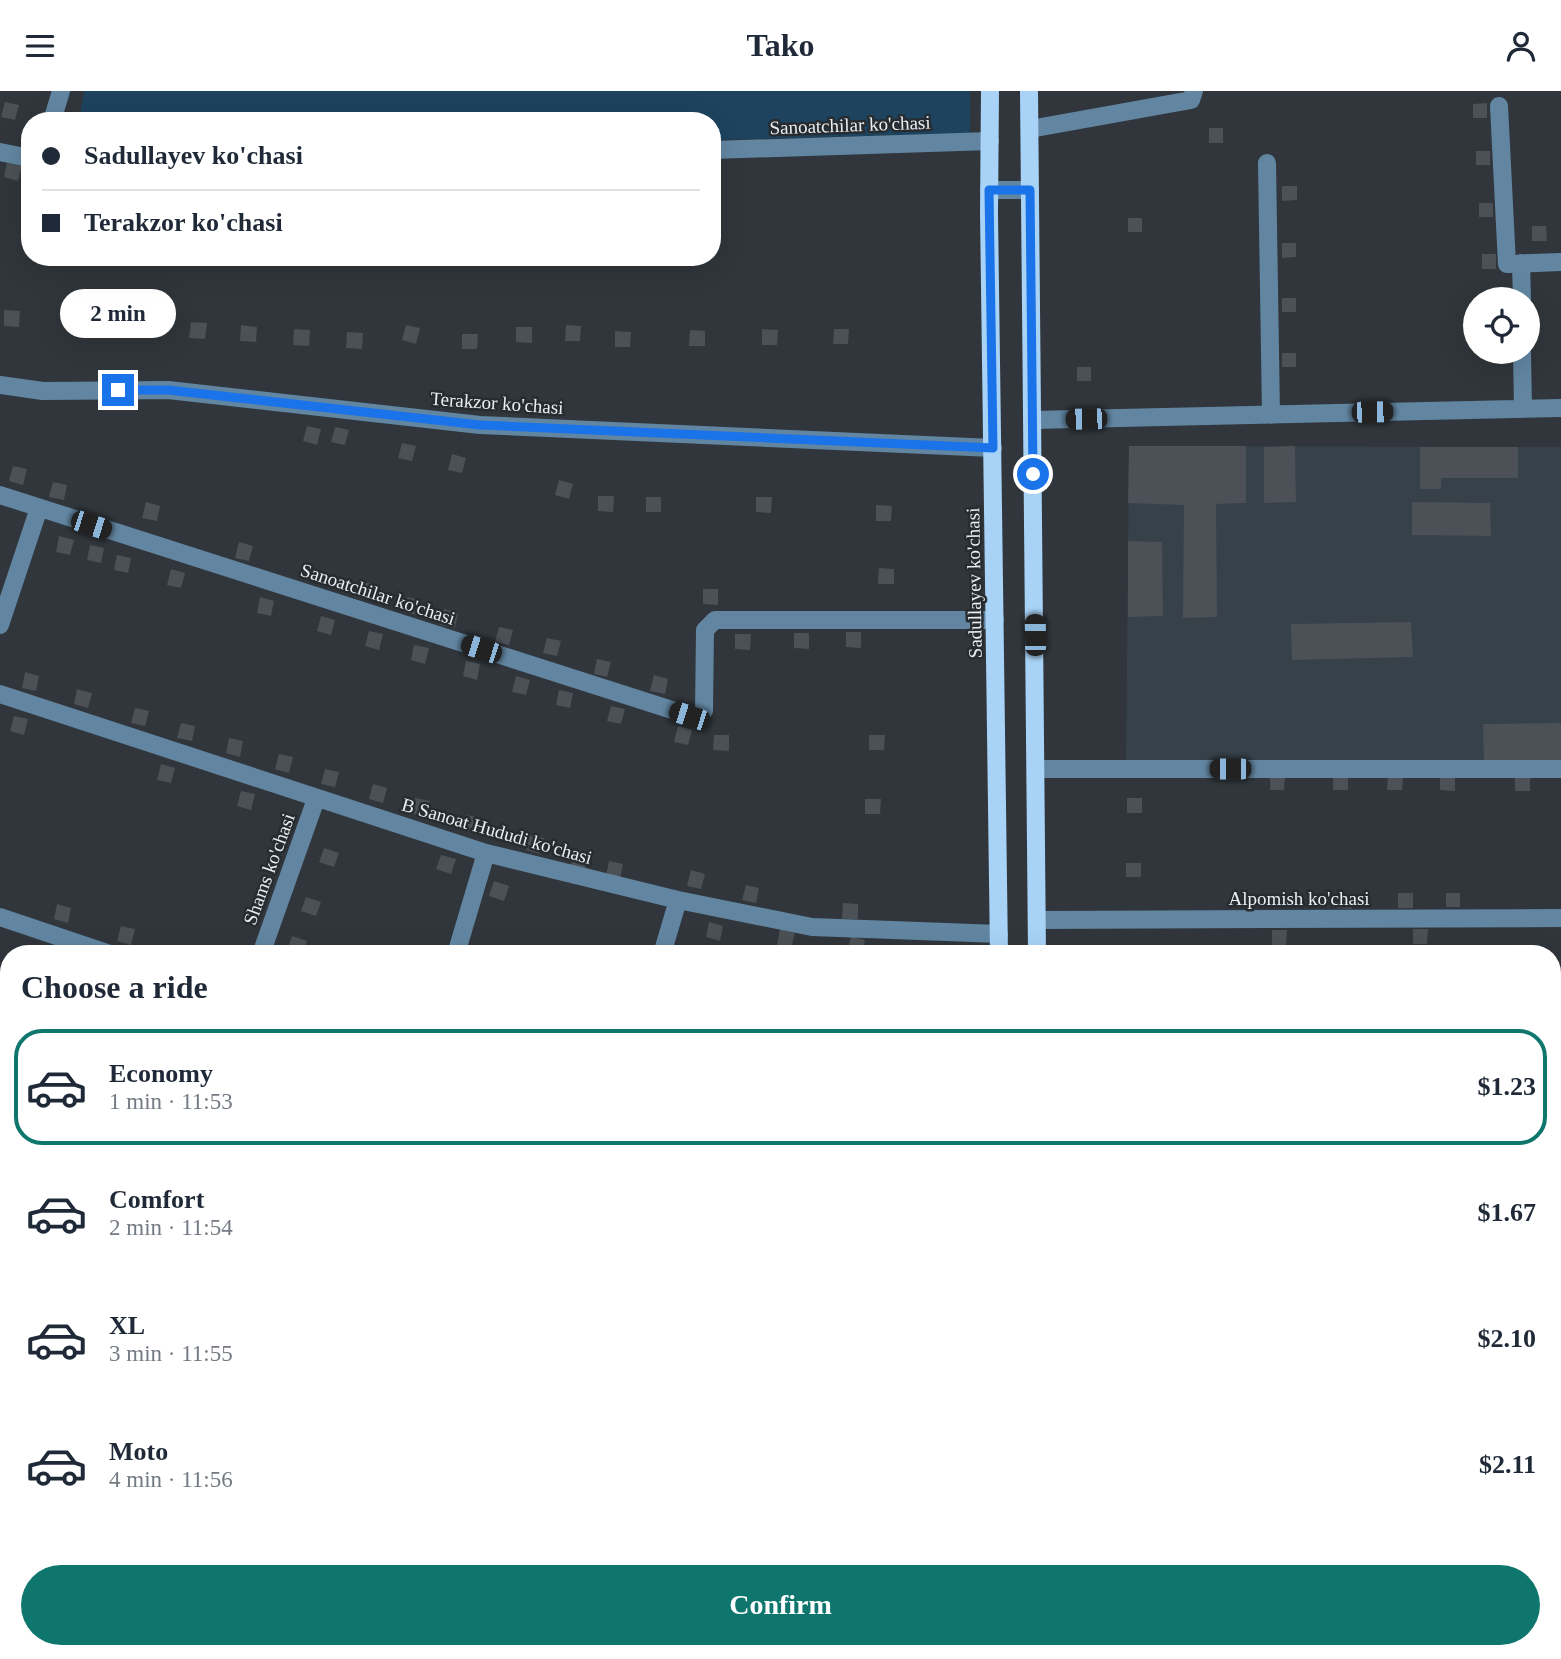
<!DOCTYPE html>
<meta charset="utf-8">
<style>
body{margin:0;font-family:Georgia,serif;background:#f2f2f3;color:#1f2937;height:100vh;display:flex;flex-direction:column;font-size:26px;white-space:nowrap}
*{box-sizing:border-box;margin:0}
p{font-size:23px;color:#747a83}
.icon{flex:none;width:38px;height:38px;fill:none;stroke:currentColor;stroke-width:2;stroke-linecap:round;stroke-linejoin:round}
.map{position:relative;flex:1;overflow:hidden}
.sheet{position:absolute;left:0px;top:854px;width:1561px;height:714px;display:flex;flex-direction:column;background:#fff;border-radius:28px 28px 0 0;box-shadow:0 7px 28px #0002}
.sheet>*{flex:none}
.hud{position:absolute;left:21px;top:21px;width:700px;height:154px;border-radius:28px;box-shadow:0 7px 28px #0002;display:grid;align-content:center;height:154px;padding:0 21px;background:#fff}
.tools{position:absolute;left:1463px;top:196px;display:grid;gap:14px}
.tools a{display:grid;place-items:center;width:77px;height:77px;border-radius:50%;background:#fff;box-shadow:0 7px 28px #0002;font-size:35px}
.end{position:absolute;width:32px;height:32px;margin:-16px;border:9px solid #1a73e8;background:#fff;box-shadow:0 0 0 4px #fff}
.from{border-radius:50%}
.bubble{position:absolute;height:49px;border-radius:24px;background:#fff;box-shadow:0 7px 28px #0002;font-size:23px;font-weight:700;line-height:49px;text-align:center}
.car{position:absolute;width:21px;height:42px;margin:-21px -10px;border-radius:9px;box-shadow:0 0 5px 2px #0007;background:linear-gradient(#222 24%,#8ab4d8 0 40%,#222 0 76%,#8ab4d8 0 86%,#222 0)}
.hud b{display:flex;align-items:center;gap:24px;height:66px;font-size:26px}
.hud b+b{border-top:2px solid #e0e1e3}
.hud i{width:18px;height:18px;background:#1f2937}
ul{padding:0;list-style:none}
li{display:flex;align-items:center;gap:21px;height:116px;margin:0 14px 10px;padding:0 7px;border:4px solid transparent;border-radius:28px}
li div{flex:1}
li b{display:block;font-size:26px}
li em{font-style:normal;font-weight:700}
li.on{border-color:#0f766e}
li>.icon{width:63px;height:63px;stroke-width:1.5}
h2{padding:0 21px;font-size:32px;line-height:84px}
.button{display:flex;gap:14px;margin-top:auto;padding:14px 21px}
.button a{flex:1;height:80px;border-radius:42px;background:#0f766e;color:#fff;font-size:28px;font-weight:700;line-height:80px;text-align:center}
header{display:flex;justify-content:space-between;align-items:center;height:91px;padding:0 21px;background:#fff;font-size:32px;font-weight:700}
.map>svg:first-child{display:block}
.built{fill:#36414a}
.green{fill:#1d435f}
.building{fill:#4b5156}
.lines{fill:none;stroke-linecap:round;stroke-linejoin:round}
.minor{stroke:#6286a2;stroke-width:18}
.major{stroke:#a8d3f6;stroke-width:18}
.route{stroke:#1a73e8;stroke-width:9}
.labels{text-anchor:middle;dominant-baseline:central;stroke-width:5;stroke-linejoin:round;paint-order:stroke}
.street-label{font-size:19px;fill:#eaeef1;stroke:#262c30}
</style>
<header><svg class="icon" aria-label="menu" viewBox="0 0 24 24"><path d="M4 6h16M4 12h16M4 18h16"/></svg>Tako<svg class="icon" aria-label="person" viewBox="0 0 24 24"><circle cx="12" cy="8" r="4"/><path d="M4 21q1-7 8-7t8 7"/></svg></header>
<div class="map">
<svg width="1561" height="1568" viewBox="0 0 1561 1568">
<rect width="100%" height="100%" fill="#30363b"/>
<path class="built" d="M1129,355L1561,356V671L1126,670Z
M1552,1208H1561V1328H1552Z"/>
<path class="green" d="M84,0H970V42L712,49V30H79Z"/>
<path class="building" d="M5,11L19,14L15,29L1,26Z
M1487,12V27H1473V13Z
M1209,37H1223V52H1209Z
M1476,60H1490V74H1476Z
M7,71L22,74L18,90L4,86Z
M1282,95H1297V109L1282,110Z
M1479,112H1493V126H1479Z
M1128,127H1142V141H1128Z
M1532,135H1546L1547,150H1532Z
M1282,152H1296V166L1282,167Z
M1482,163H1496V178H1482Z
M1282,207H1296V221H1282Z
M4,219L20,220L19,236L4,235Z
M75,224L91,225L90,241L74,240Z
M127,227L143,228L142,244L126,243Z
M191,231L207,232L205,248L189,247Z
M241,234L257,236L256,251L240,250Z
M406,234L420,237L416,253L402,249Z
M566,234L581,235L580,250H565Z
M516,236H532V252L516,251Z
M294,238L310,239L309,255L293,254Z
M762,238L778,239L777,254H762Z
M834,238H849L848,253H833Z
M690,239L705,240V255H689Z
M615,240L631,241L630,256H615Z
M347,241L363,242L362,258L346,257Z
M462,243H478L477,258H462Z
M1282,262H1296V276H1282Z
M1077,276H1091V290H1077Z
M307,335L321,338L317,354L303,350Z
M335,336L349,339L345,354L331,351Z
M402,352L416,355L412,370L398,367Z
M1129,355H1246V412L1216,413L1217,526L1183,527L1184,414L1128,412Z
M1295,355L1296,411L1264,412V356Z
M1420,356H1518V387H1441V398H1420Z
M452,363L466,367L462,382L448,379Z
M13,375L27,378L23,394L9,390Z
M559,389L573,393L569,408L555,404Z
M53,391L67,394L64,409L49,406Z
M598,405H614L613,421L598,420Z
M646,406H661V421H646Z
M756,406H772L771,422L756,421Z
M146,411L160,415L157,430L142,427Z
M1412,411L1490,412L1491,445L1412,444Z
M876,414L892,415L891,430H876Z
M59,445L74,449L70,464L56,461Z
M1128,450L1162,451L1163,525L1128,526Z
M239,451L253,455L249,470L235,467Z
M90,454L104,457L101,472L87,469Z
M117,464L131,467L128,482L114,479Z
M879,477L894,478V493H878Z
M171,478L185,482L181,497L167,494Z
M358,490L372,493L368,509L354,505Z
M703,498H718V514L703,513Z
M260,506L274,510L271,525L257,522Z
M407,506L421,509L417,524L403,521Z
M444,518L458,522L455,537L440,534Z
M321,525L335,529L331,544L317,540Z
M1411,531L1413,566L1292,569L1291,533Z
M499,536L513,539L509,554L495,551Z
M369,540L383,543L379,559L365,555Z
M846,541H861V557L846,556Z
M794,542H809V558L794,557Z
M735,543H751L750,559L735,558Z
M547,547L561,550L557,565L543,562Z
M414,554L429,557L425,573L411,569Z
M597,568L611,571L607,586L594,583Z
M466,570L480,573L477,589L463,585Z
M25,581L39,585L36,600L22,597Z
M654,584L668,588L665,603L650,600Z
M516,585L530,589L526,604L512,601Z
M77,598L92,602L88,617L74,613Z
M559,599L573,602L570,617L556,614Z
M611,615L625,618L621,633L607,630Z
M135,617L149,620L145,635L131,632Z
M14,625L28,628L24,644L10,640Z
M181,632L195,635L192,650L177,647Z
M1561,632V671L1484,672L1483,633Z
M678,635L692,639L688,654L674,651Z
M714,644H729V660L713,659Z
M869,644H885L884,659H869Z
M229,647L243,650L240,666L226,662Z
M279,663L293,666L289,682L275,678Z
M161,673L175,677L171,692L157,689Z
M325,678L339,681L335,696L321,693Z
M1270,684H1285L1284,699H1270Z
M1333,684L1348,685V699H1333Z
M1388,684L1403,685L1402,699H1387Z
M1440,685H1455V700L1440,699Z
M1515,685H1530V700H1515Z
M373,693L387,697L383,712L369,708Z
M241,700L255,703L251,719L237,715Z
M415,707L430,710L426,726L412,722Z
M1127,707H1142V722H1127Z
M865,708H881L880,723H865Z
M467,724L481,727L477,742L463,739Z
M529,744L544,747L540,763L526,759Z
M324,757L339,762L334,776L319,771Z
M575,758L589,762L585,777L571,774Z
M441,764L456,768L451,783L436,778Z
M609,770L623,773L620,788L606,785Z
M1126,772H1141V786H1126Z
M691,779L705,783L701,798L687,795Z
M494,790L509,795L504,810L489,805Z
M746,794L759,797L756,812L742,809Z
M1398,802H1413V817H1398Z
M1446,802H1460V816H1446Z
M1337,803H1352V818L1337,817Z
M306,806L321,811L316,825L301,820Z
M843,812L858,813V828H842Z
M57,813L71,817L68,832L54,828Z
M709,831L723,835L720,850L706,846Z
M121,835L135,838L131,854L117,850Z
M780,838L795,842L791,857L777,854Z
M1413,838H1428L1427,853H1413Z
M1272,839H1287L1286,854H1272Z
M292,845L307,850L302,863L287,859Z
M851,845L865,849L862,863L847,861Z
M1552,986H1561V1001H1552Z
M0,1546L9,1550L4,1565L0,1563Z
M49,1559H65L61,1568H45Z
M1354,1559H1369V1568H1354Z"/>
<g class="lines">
<path class="minor" d="M1499,15L1507,173L1561,171
M52,30L61,0
M1030,38L1191,9L1194,0
M712,59L990,50
M0,61L30,67
M1267,72L1271,324
M989,99H1030
M1521,172L1522,208
M1522,261L1523,318
M0,294L43,300L168,299L480,334L993,357
M1033,329L1561,317
M0,404L694,626L699,625L704,620L705,539L715,529H995
M0,534L39,417
M0,603L486,762L678,809L812,836L999,843
M1037,678H1561
M0,826L110,863
M1037,829L1561,827
M261,863L316,708
M456,863L486,762
M662,863L678,809
M1552,1015H1561
M0,1054L9,1057
M1552,1192H1561
M0,1216L9,1218
M1552,1346L1561,1345
M0,1487L9,1491
M1552,1534H1561
M494,1559L517,1568
M20,1568L24,1559
M235,1568L239,1559
M619,1568L623,1559
M820,1568L824,1559"/>
<path class="major" d="M990,0L989,122L999,863
M1029,0L1037,863
M1004,1559V1568
M1043,1559L1044,1568"/>
</g>
<g class="lines">
<path class="route" d="M118,299H168L480,334L993,357L989,99H1030L1033,383"/>
</g>
<g class="labels">
<g class="street-label">
<text transform="translate(850 34) rotate(-2)">Sanoatchilar ko'chasi</text>
<text transform="translate(497 312) rotate(4)">Terakzor ko'chasi</text>
<text transform="translate(974 492) rotate(-91)">Sadullayev ko'chasi</text>
<text transform="translate(378 503) rotate(18)">Sanoatchilar ko'chasi</text>
<text transform="translate(497 740) rotate(16)">B Sanoat Hududi ko'chasi</text>
<text transform="translate(269 778) rotate(-70)">Shams ko'chasi</text>
<text x="1299" y="807">Alpomish ko'chasi</text>
</g>
</g>
</svg>
<div class="tools">
<a><svg class="icon" aria-label="locate" viewBox="0 0 24 24"><circle cx="12" cy="12" r="6"/><path d="M12 2v4M12 18v4M2 12h4M18 12h4"/></svg></a>
</div>
<i class="end from" style="left:1033px;top:383px"></i>
<i class="end" style="left:118px;top:299px"></i>
<div class="bubble" style="left:60px;top:198px;width:116px">2 min</div>
<i class="car" style="left:1372px;top:321px;rotate:89deg"></i>
<i class="car" style="left:1086px;top:328px;rotate:269deg"></i>
<i class="car" style="left:91px;top:434px;rotate:108deg"></i>
<i class="car" style="left:1035px;top:544px;rotate:359deg"></i>
<i class="car" style="left:481px;top:558px;rotate:288deg"></i>
<i class="car" style="left:689px;top:625px;rotate:288deg"></i>
<i class="car" style="left:1230px;top:678px;rotate:270deg"></i>
<div class="hud">
<b><i class="from"></i>Sadullayev ko'chasi</b>
<b><i></i>Terakzor ko'chasi</b>
</div>
<section class="sheet">
<h2>Choose a ride</h2>
<ul>
<li class="on"><svg class="icon" aria-label="car" viewBox="0 0 24 24"><path d="M5 17H2v-5l4-1 3-4h7l3 4 3 1v5h-3M9 17h6M6 11h13"/><circle cx="7" cy="17" r="2"/><circle cx="17" cy="17" r="2"/></svg><div><b>Economy</b><p>1 min · 11:53</p></div><em>$1.23</em></li>
<li><svg class="icon" aria-label="car" viewBox="0 0 24 24"><path d="M5 17H2v-5l4-1 3-4h7l3 4 3 1v5h-3M9 17h6M6 11h13"/><circle cx="7" cy="17" r="2"/><circle cx="17" cy="17" r="2"/></svg><div><b>Comfort</b><p>2 min · 11:54</p></div><em>$1.67</em></li>
<li><svg class="icon" aria-label="car" viewBox="0 0 24 24"><path d="M5 17H2v-5l4-1 3-4h7l3 4 3 1v5h-3M9 17h6M6 11h13"/><circle cx="7" cy="17" r="2"/><circle cx="17" cy="17" r="2"/></svg><div><b>XL</b><p>3 min · 11:55</p></div><em>$2.10</em></li>
<li><svg class="icon" aria-label="car" viewBox="0 0 24 24"><path d="M5 17H2v-5l4-1 3-4h7l3 4 3 1v5h-3M9 17h6M6 11h13"/><circle cx="7" cy="17" r="2"/><circle cx="17" cy="17" r="2"/></svg><div><b>Moto</b><p>4 min · 11:56</p></div><em>$2.11</em></li>
</ul>
<div class="button"><a>Confirm</a></div>
</section>
</div>
